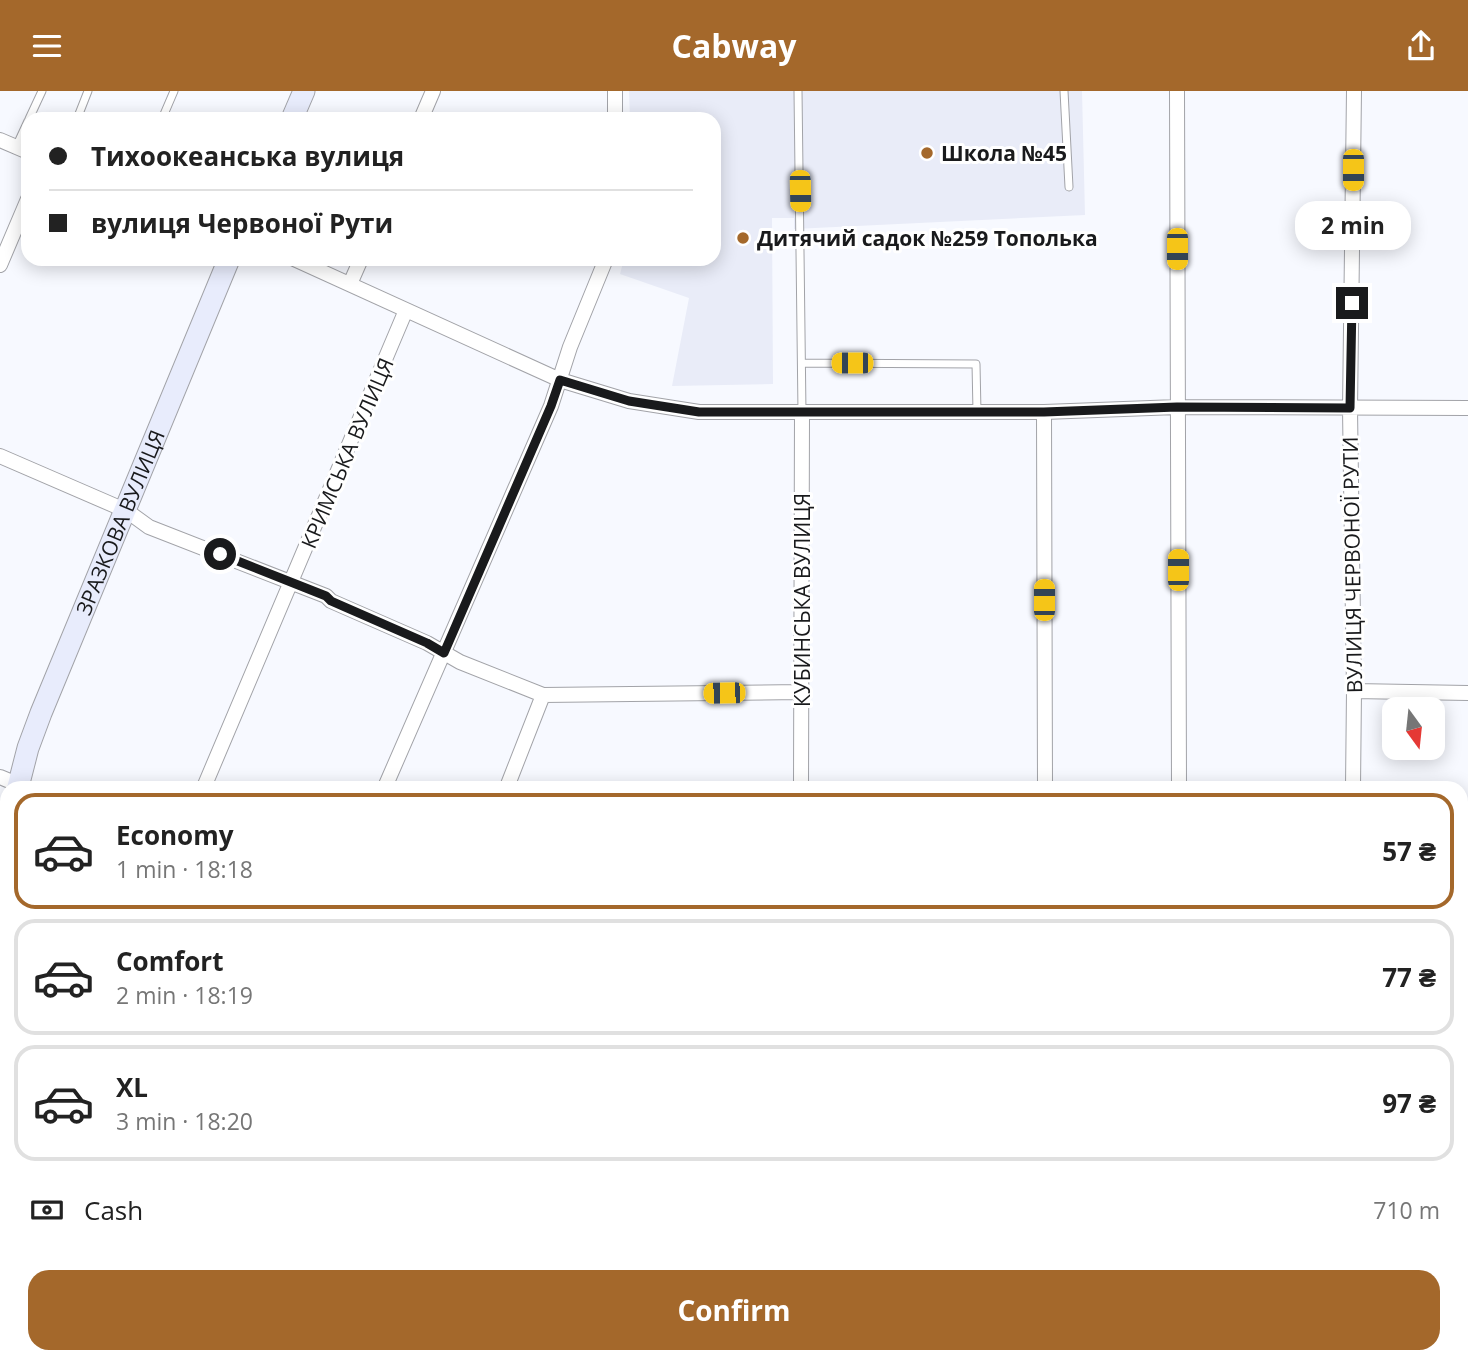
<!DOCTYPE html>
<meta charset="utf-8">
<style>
body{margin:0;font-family:"Open Sans",sans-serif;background:#f2f2f2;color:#222;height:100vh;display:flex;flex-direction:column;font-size:26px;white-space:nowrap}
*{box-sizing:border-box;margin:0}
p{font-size:23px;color:#767676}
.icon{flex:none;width:38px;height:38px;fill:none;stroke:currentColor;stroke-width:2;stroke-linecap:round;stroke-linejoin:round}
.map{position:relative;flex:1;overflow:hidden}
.drawer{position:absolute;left:0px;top:690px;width:1468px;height:583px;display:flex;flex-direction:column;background:#fff;border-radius:21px 21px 0 0;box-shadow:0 4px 18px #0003}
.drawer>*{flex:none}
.guide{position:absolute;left:21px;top:21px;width:700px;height:154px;border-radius:21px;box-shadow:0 4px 18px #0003;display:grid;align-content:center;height:154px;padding:0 28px;background:#fff}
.needle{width:46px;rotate:165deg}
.fabs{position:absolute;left:1382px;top:606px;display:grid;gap:14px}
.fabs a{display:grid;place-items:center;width:63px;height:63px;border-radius:14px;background:#fff;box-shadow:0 4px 18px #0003;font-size:35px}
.end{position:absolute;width:32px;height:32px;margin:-16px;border:9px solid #191a1c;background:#fff;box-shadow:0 0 0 4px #fff}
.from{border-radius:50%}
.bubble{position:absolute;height:49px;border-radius:21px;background:#fff;box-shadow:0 4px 18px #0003;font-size:23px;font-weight:700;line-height:49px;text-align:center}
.car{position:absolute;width:21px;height:42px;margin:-21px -10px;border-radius:9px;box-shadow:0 0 5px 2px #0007;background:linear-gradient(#f5c518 24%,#345 0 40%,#f5c518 0 76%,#345 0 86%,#f5c518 0)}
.guide b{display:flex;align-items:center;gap:24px;height:66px;font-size:26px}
.guide b+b{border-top:2px solid #e0e0e0}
.guide i{width:18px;height:18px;background:#222}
ul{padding:12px 0 0;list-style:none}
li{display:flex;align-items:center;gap:21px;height:116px;margin:0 14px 10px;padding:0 14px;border:4px solid #e0e0e0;border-radius:21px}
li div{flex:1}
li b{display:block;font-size:26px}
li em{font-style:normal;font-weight:700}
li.current{border-color:#a4682b}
li>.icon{width:63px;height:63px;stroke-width:1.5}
.pay{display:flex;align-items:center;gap:18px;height:77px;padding:0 28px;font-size:26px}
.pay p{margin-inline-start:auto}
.action{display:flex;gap:14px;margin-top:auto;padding:14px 28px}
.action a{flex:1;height:80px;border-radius:21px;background:#a4682b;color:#fff;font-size:28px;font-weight:700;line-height:80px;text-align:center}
header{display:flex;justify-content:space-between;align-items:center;height:91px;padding:0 28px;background:#a4682b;color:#fff;font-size:32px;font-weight:700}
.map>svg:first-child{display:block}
.built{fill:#e9ecf8}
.green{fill:#bdc5e2}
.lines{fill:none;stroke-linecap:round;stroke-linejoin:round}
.lane-casing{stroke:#a2a3a8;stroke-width:9}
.street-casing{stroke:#a2a3a8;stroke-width:16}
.secondary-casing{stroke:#a2a3a8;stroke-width:23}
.lane{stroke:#fff;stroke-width:7}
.street{stroke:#fff;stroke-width:14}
.secondary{stroke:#e8ecfc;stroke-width:21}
.route{stroke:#191a1c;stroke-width:9}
.poi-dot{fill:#a4682b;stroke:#fff;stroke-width:2.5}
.labels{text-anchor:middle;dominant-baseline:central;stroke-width:6;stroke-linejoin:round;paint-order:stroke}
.poi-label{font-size:21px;font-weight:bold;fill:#191a1c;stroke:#fff;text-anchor:start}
.street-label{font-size:21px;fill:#191a1c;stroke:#fff}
</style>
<header><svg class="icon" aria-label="menu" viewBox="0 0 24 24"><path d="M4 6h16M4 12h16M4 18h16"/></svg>Cabway<svg class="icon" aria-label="share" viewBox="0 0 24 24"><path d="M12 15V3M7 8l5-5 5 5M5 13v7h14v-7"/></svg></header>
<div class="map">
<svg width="1468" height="1272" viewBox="0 0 1468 1272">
<rect width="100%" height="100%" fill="#f7f9ff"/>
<path class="built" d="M629,0H1082L1085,124L794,138V127H772L773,293L672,295L689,207L620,183L624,168H714V28H630Z
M512,1265H1027V1272H512Z"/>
<path class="green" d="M770,1265H1003L1007,1272H768Z"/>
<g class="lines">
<g class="lane-casing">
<path id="lane" d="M798,0L802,321
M1064,0L1069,96
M29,28L42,0
M77,28L88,0
M162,28L174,0
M16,56L28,30
M802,272L976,273L977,321"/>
</g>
<g class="street-casing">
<path id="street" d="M615,0V28
M1177,0L1179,696
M421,28L433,0
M0,49L28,61
M294,168L560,289L629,310L699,321H1044L1177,316L1468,317
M0,174L28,108
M350,193L361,168
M1044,321L1045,696
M0,365L127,420L149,436L326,505L331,510L427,552L460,571L543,604L801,601
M1354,600L1468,602
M0,686L24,696
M204,696L406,219
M385,696L551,315L570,256L606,168
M507,696L543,604
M801,696L802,322
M1353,696L1354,600L1350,318L1354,0
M176,1265V1272
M335,1265V1272
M1354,1265V1272
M499,1272V1265
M1042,1272V1265
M1179,1272V1265"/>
</g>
<g class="secondary-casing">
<g id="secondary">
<path d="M292,28L304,0"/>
<path id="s1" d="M18,696L28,657L41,622L229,168"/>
<path d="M0,886H7"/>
<path d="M1461,890H1468"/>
<path d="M13,1265V1272"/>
</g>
</g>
<use href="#lane" class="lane"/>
<use href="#street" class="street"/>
<use href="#secondary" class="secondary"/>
</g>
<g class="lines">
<path class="route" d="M220,463L326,505L331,510L427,552L444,562L551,315L560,289L629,310L699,321H1044L1177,316L1350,317L1352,212"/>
</g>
<g class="poi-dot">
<circle cx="927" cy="62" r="7"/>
<circle cx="743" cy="147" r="7"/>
</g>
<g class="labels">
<g class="poi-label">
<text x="941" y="62">Школа №45</text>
<text x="757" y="147">Дитячий садок №259 Тополька</text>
</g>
<g class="street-label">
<text transform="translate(347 362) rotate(-67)">КРИМСЬКА ВУЛИЦЯ</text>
<text stroke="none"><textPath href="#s1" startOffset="284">ЗРАЗКОВА ВУЛИЦЯ</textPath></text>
<text transform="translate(1352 474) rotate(-91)">ВУЛИЦЯ ЧЕРВОНОЇ РУТИ</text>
<text transform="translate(802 509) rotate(-90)">КУБИНСЬКА ВУЛИЦЯ</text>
</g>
</g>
</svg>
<div class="fabs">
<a><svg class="needle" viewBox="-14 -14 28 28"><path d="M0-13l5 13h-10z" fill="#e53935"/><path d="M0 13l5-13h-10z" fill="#767676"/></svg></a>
</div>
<i class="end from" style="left:220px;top:463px"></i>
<i class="end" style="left:1352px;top:212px"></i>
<div class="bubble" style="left:1295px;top:110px;width:116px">2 min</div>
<i class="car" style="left:1353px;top:79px;rotate:180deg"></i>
<i class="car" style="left:800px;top:100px;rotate:179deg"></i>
<i class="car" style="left:1177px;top:158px;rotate:180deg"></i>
<i class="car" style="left:852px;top:272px;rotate:270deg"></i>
<i class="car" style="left:1178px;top:479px;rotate:0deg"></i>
<i class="car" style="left:1044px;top:509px;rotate:0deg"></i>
<i class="car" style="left:724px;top:602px;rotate:269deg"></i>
<div class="guide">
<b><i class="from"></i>Тихоокеанська вулиця</b>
<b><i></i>вулиця Червоної Рути</b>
</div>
<section class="drawer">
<ul>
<li class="current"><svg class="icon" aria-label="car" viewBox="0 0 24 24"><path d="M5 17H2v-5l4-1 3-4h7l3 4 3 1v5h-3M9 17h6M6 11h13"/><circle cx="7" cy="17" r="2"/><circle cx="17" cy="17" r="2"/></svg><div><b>Economy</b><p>1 min · 18:18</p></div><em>57 ₴</em></li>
<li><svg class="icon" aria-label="car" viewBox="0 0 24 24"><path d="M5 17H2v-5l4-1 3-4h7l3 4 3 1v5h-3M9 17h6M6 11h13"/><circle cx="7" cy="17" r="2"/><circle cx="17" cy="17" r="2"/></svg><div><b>Comfort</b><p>2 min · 18:19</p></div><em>77 ₴</em></li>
<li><svg class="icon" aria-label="car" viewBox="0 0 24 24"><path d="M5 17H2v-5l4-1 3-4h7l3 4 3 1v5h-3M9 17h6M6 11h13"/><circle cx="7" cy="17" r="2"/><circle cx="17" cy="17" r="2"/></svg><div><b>XL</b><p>3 min · 18:20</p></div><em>97 ₴</em></li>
</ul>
<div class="pay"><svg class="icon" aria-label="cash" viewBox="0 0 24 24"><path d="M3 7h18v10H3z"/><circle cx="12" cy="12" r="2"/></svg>Cash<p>710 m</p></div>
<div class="action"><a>Confirm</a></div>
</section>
</div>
